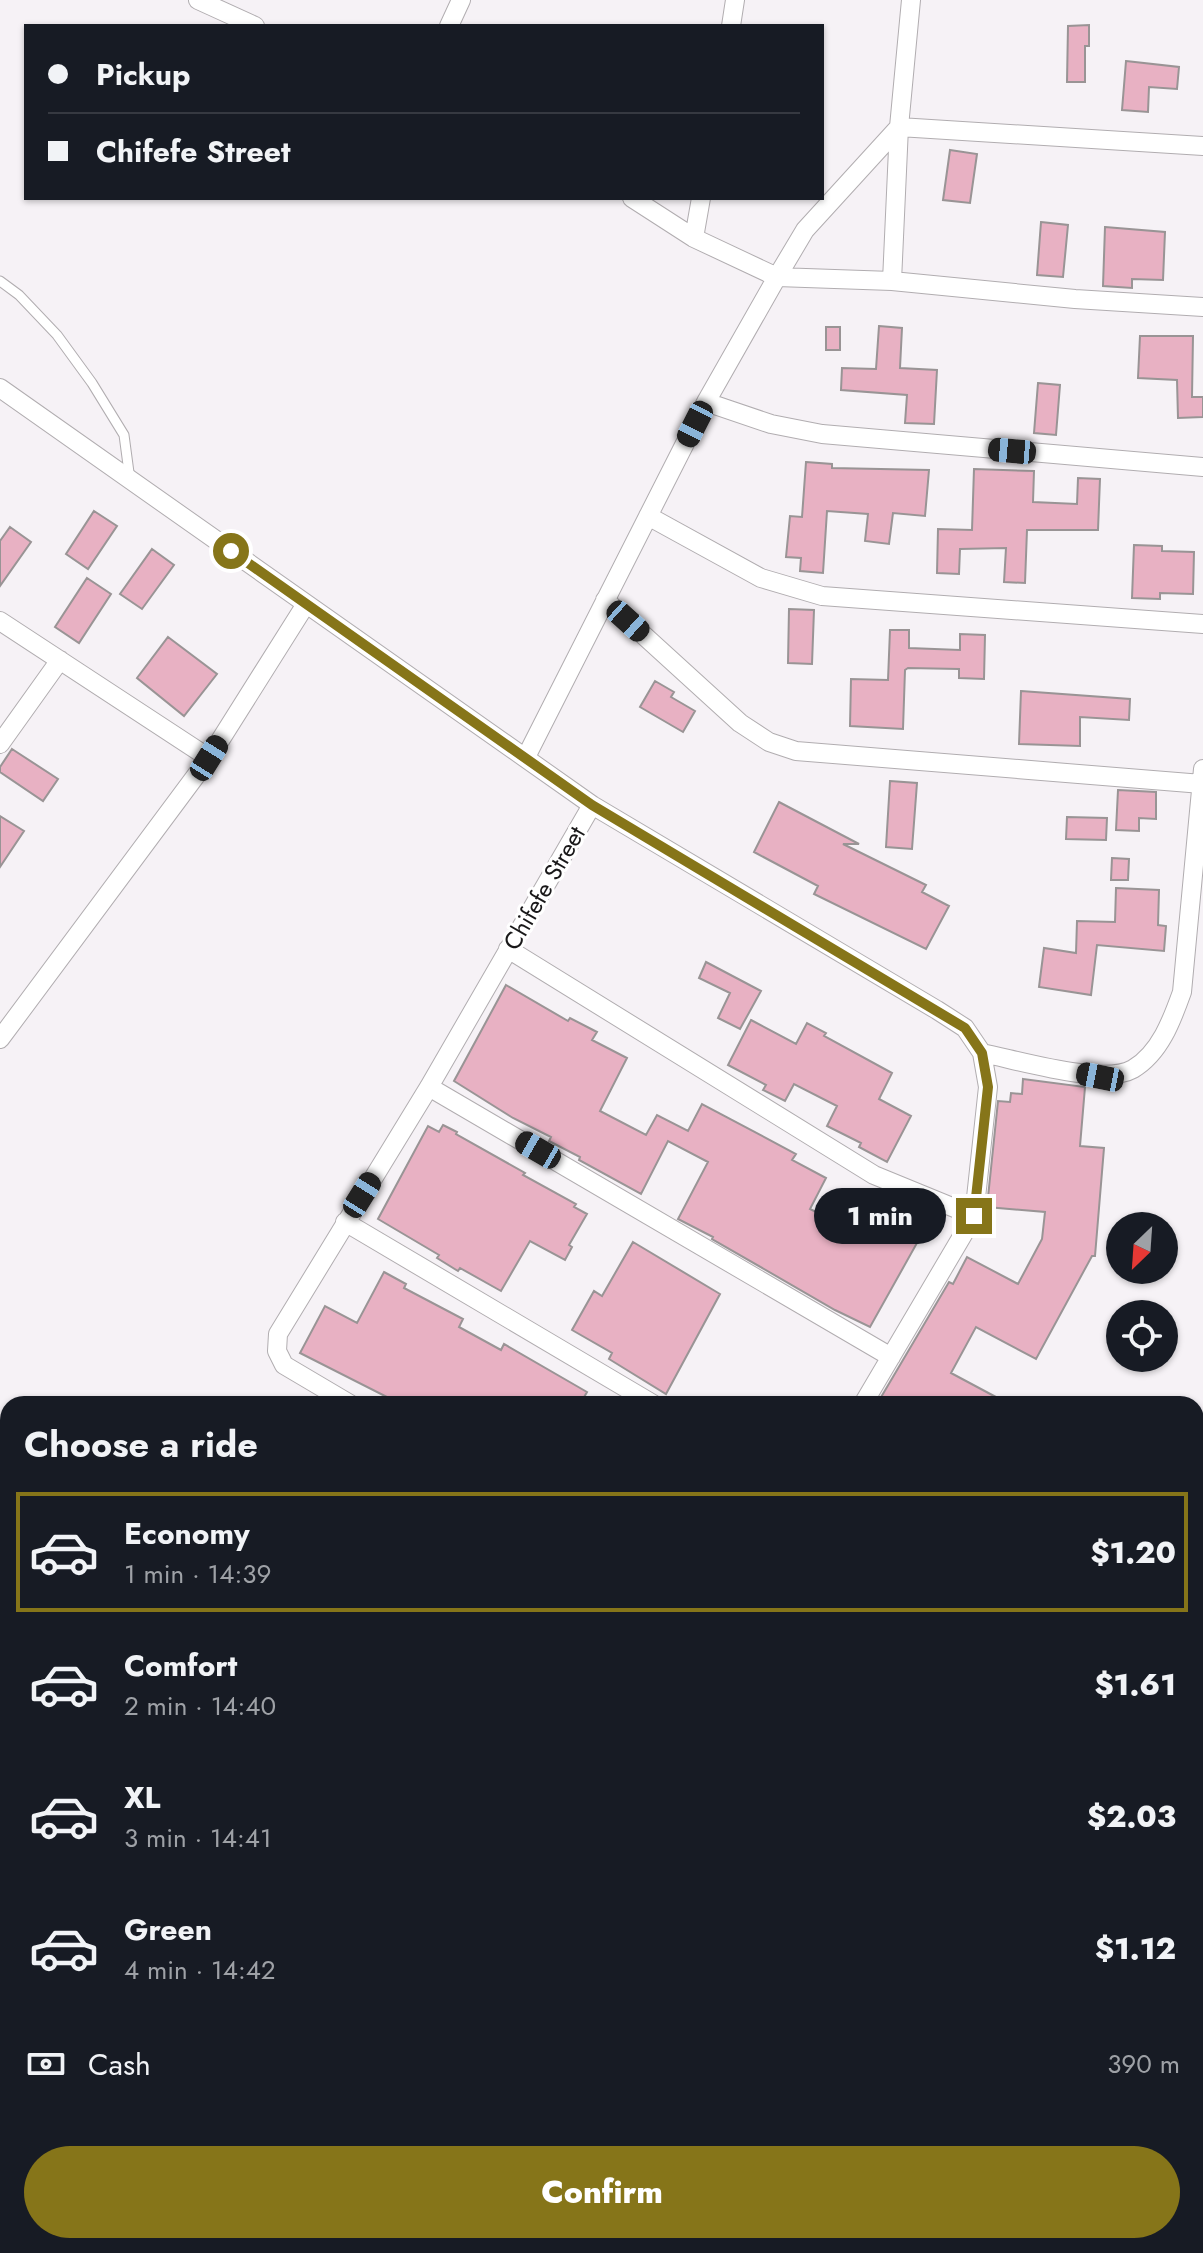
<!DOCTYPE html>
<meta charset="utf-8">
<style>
body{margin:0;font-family:Jost,sans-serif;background:#242831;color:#f1f3f6;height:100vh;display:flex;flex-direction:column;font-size:30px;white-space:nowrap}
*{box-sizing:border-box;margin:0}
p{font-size:26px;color:#9ea1a6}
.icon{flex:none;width:44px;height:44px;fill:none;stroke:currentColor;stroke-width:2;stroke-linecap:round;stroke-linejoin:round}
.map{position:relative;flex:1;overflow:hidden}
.details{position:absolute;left:0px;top:1396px;width:1204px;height:858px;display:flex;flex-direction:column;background:#171b24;border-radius:24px 24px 0 0;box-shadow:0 2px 6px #0004}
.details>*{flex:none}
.banner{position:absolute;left:24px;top:24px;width:800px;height:176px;border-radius:0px;box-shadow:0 2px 6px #0004;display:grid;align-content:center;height:176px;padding:0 24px;background:#171b24}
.needle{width:52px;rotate:205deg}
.controls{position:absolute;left:1106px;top:1212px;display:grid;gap:16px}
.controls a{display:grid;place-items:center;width:72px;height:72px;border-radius:50%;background:#171b24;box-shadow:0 2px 6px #0004;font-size:40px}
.end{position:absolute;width:36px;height:36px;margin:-18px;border:10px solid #867519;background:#fff;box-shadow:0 0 0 4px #fff}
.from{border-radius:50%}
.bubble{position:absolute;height:56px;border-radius:28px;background:#171b24;box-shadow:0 2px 6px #0004;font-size:26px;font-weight:800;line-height:56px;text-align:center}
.car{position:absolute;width:24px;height:48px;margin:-24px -12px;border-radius:10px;box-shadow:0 0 6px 2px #0007;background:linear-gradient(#222 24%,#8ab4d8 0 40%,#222 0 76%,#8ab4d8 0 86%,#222 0)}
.banner b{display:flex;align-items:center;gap:28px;height:76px;font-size:30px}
.banner b+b{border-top:2px solid #363941}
.banner i{width:20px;height:20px;background:#f1f3f6}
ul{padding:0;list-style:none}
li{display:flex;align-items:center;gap:24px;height:120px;margin:0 16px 12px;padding:0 8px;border:4px solid transparent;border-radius:0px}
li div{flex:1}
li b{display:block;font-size:30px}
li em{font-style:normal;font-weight:800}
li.on{border-color:#867519}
li>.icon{width:72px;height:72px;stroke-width:1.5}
h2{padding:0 24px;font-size:36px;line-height:96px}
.pay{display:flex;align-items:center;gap:20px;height:88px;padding:0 24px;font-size:30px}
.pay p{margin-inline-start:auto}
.primary-button{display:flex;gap:16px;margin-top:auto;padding:16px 24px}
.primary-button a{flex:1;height:92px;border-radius:48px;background:#867519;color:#fff;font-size:32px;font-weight:800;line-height:92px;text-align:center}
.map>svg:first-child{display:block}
.building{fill:#e8b1c3;stroke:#999495;stroke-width:2}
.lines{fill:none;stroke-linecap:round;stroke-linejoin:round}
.lane-casing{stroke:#b1adb0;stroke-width:11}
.street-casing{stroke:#b1adb0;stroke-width:20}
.lane{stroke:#fff;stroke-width:9}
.street{stroke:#fff;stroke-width:18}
.route{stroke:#867519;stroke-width:10}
.labels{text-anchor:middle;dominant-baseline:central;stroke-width:6;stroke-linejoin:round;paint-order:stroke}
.street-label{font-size:24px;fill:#191819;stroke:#fff}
</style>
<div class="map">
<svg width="1203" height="2253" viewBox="0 0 1203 2253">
<rect width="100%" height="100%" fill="#f6f2f6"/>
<path class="building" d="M1089,25V46H1085V82H1067L1068,26Z
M1126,61L1179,67L1177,89L1149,87L1148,112L1122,110Z
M950,150L977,154L970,203L943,200Z
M1041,222L1068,225L1063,277L1037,275Z
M1105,227L1165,232L1163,280L1132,279V288L1103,286Z
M879,326L902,328L900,368L937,370L934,424L905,423L907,395L841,390L842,368L876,369Z
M826,327H840V350H826Z
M1140,336H1193L1192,397H1203V417L1178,418L1177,380L1138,378Z
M1038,383L1060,385L1056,435L1034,433Z
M806,462L832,464V468L929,470L925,516L893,513L889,544L865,541L868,514L827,511L823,573L800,571L801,558L786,557L790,516L802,517Z
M974,469L1034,471L1033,502L1077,504L1078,478L1100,479L1098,530H1027L1025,583L1004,582L1006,548L960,549L959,574L937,573L938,529L972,530Z
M94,511L117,526L88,569L66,554Z
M10,527L31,542L0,586V541Z
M1134,545L1162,546V551L1194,552L1193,594L1160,593V599L1132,598Z
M152,549L174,565L142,609L120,594Z
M87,578L111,594L79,643L55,627Z
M789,609L814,610L812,664L788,663Z
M890,630H909V648L960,650V634L985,635L984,679L959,678V669L908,668L905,670L903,729L850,726L851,679L888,680Z
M168,637L217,674L184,716L137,678Z
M655,681L674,692L671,697L695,711L683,732L640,707Z
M1021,691L1130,699L1129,720L1080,717V746L1019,744Z
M12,749L58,779L43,801L0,772V767Z
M890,781L917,783L912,849L886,847Z
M1118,790L1156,792V819L1139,818V831L1116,830Z
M779,802L859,844H843L926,885L922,892L949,906L926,949L814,894L818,886L754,852Z
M0,816L24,831L0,867Z
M1067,817L1107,818L1106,840L1066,839Z
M1112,858L1129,859L1128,880H1111Z
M1116,888L1159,890L1158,925L1166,926L1164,951L1097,945L1091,995L1039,987L1044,948L1076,953L1077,921L1115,922Z
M706,962L761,991L740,1029L718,1018L730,993L699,978Z
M506,985L568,1021L570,1018L597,1032L592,1040L627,1058L600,1111L646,1135L657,1115L688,1131L702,1104L796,1154L792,1160L826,1178L810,1209L852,1230L867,1201L891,1214L889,1217L922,1234L870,1327L835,1310L712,1239L713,1237L678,1219L708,1162L668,1141L641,1194L579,1160L580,1157L549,1141L551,1137L513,1118L454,1081Z
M751,1020L796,1044L807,1023L826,1033L824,1036L892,1073L879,1099L911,1116L887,1162L859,1147L861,1143L827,1126L837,1106L794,1084L785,1101L763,1090L766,1085L728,1065Z
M1023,1079L1085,1087L1080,1146L1104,1148L1095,1256H1092L1036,1359L976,1327L951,1373L1009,1404H877L949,1282L953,1284L967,1257L1018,1284L1042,1239L1045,1212L987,1207L998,1101L1010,1102L1011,1093L1022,1094Z
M443,1125L457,1132L456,1134L525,1173L523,1175L576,1204L574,1207L587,1214L569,1245L572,1247L565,1260L530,1241L501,1291L460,1268L458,1271L437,1258L439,1255L378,1219L428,1126L439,1132Z
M633,1242L720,1294L666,1394L609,1359L612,1353L572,1330L594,1291L602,1296Z
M384,1272L406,1284L404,1288L463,1319L459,1327L501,1350L504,1344L587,1392L580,1404H384L387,1397L300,1353L325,1306L357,1323Z"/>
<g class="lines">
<g class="lane-casing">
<path id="lane" d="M0,281L19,295L57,335L92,383L124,435L130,480"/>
</g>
<g class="street-casing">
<path id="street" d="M198,0L255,26
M449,26L461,0
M731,26L735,0
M632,198L694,238L777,277L892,281L1075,299L1203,307
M694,238L701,198
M892,281L899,127L911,0
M0,388L592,805
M706,402L771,424L822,434L1203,467
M648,516L761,578L822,596L1203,624
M605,600L740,723L769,742L796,751L1202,784
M0,621L209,758L306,604
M0,744L60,660
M526,757L706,402L777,277L805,230L899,127L1203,146
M508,949L874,1175L974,1216
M0,1039L209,758
M982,1053C1018,1060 1103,1086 1133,1069C1160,1053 1172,1020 1182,992L1203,769
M429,1087L891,1357
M345,1222L653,1404
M350,1404L284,1365L277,1351L278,1334L429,1087L592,805L937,1010L965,1028L982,1053L988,1087L974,1216L863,1404
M1196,2244H1203"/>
</g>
<use href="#lane" class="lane"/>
<use href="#street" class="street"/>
</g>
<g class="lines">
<path class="route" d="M231,551L592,805L965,1028L982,1053L988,1087L974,1216"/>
</g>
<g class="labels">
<g class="street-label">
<text transform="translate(544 888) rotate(-60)">Chifefe Street</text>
</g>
</g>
</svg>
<div class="controls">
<a><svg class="needle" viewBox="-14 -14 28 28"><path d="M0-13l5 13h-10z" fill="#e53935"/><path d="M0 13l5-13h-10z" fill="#9ea1a6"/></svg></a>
<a><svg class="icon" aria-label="locate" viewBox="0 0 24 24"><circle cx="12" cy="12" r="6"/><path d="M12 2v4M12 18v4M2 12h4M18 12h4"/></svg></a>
</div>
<i class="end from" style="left:231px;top:551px"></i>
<i class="end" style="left:974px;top:1216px"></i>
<div class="bubble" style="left:814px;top:1188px;width:132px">1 min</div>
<i class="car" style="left:695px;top:424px;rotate:207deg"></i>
<i class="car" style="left:1012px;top:451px;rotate:275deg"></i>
<i class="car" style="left:628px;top:621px;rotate:132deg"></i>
<i class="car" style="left:209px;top:758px;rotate:32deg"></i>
<i class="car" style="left:1100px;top:1077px;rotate:281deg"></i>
<i class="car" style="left:538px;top:1150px;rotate:300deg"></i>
<i class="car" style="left:362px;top:1195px;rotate:32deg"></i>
<div class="banner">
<b><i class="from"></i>Pickup</b>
<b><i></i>Chifefe Street</b>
</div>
<section class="details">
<h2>Choose a ride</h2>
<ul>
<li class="on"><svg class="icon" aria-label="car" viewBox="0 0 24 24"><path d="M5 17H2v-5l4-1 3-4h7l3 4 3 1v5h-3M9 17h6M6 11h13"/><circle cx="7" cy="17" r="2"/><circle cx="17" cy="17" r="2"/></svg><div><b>Economy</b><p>1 min · 14:39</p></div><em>$1.20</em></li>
<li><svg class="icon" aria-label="car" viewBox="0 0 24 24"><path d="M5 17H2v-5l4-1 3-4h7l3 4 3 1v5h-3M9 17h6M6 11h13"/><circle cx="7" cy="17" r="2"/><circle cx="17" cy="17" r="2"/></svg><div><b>Comfort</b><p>2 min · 14:40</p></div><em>$1.61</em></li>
<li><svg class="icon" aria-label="car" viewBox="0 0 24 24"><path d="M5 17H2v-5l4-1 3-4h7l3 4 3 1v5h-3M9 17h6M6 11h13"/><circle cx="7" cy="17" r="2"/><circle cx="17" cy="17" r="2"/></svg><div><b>XL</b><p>3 min · 14:41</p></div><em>$2.03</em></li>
<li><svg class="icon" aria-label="car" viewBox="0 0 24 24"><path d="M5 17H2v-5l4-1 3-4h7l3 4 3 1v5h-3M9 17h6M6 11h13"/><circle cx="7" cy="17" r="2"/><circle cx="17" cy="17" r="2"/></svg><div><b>Green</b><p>4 min · 14:42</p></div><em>$1.12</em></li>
</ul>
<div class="pay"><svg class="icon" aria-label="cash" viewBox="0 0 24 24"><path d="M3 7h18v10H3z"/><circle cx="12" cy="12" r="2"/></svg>Cash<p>390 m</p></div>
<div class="primary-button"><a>Confirm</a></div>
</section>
</div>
